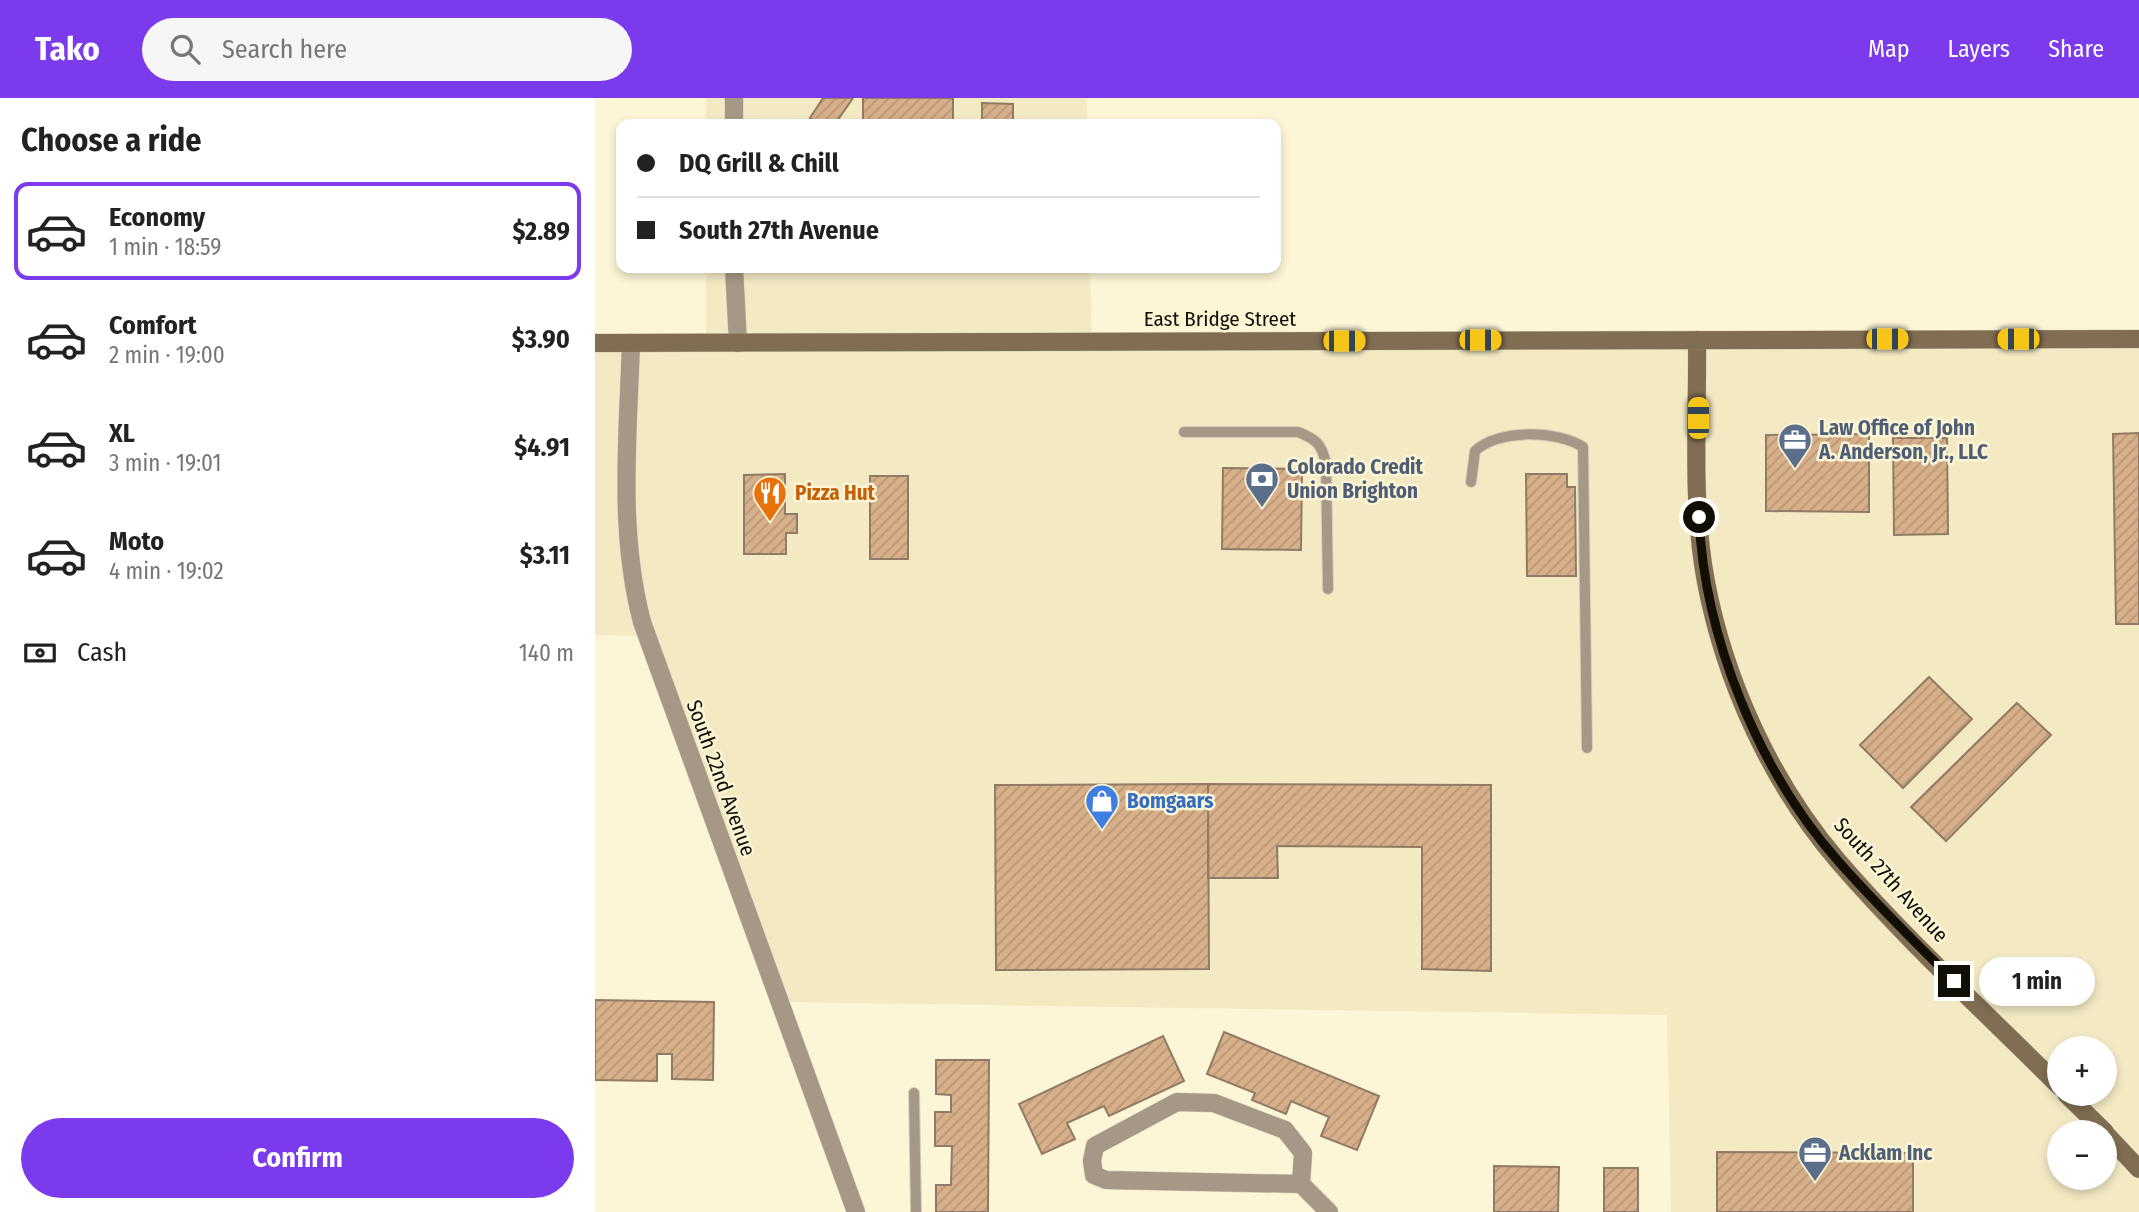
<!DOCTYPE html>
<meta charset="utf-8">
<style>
body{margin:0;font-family:"Fira Sans Condensed",sans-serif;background:#f6f6f6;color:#222;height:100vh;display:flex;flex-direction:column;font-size:26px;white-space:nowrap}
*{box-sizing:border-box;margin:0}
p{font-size:23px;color:#767676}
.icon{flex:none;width:38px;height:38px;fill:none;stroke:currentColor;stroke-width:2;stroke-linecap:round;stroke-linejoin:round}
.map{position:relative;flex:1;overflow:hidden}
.panel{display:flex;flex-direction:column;background:#fff;width:595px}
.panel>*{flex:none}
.guide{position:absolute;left:21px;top:21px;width:665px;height:154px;border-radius:14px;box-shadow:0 4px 10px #0003;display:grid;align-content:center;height:154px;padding:0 21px;background:#fff}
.controls{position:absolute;left:1452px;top:938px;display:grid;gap:14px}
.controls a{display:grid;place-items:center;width:70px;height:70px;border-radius:50%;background:#fff;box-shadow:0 4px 10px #0003;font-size:35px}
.end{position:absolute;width:32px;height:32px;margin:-16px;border:9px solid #110f05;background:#fff;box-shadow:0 0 0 4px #fff}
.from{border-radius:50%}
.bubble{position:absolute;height:49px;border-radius:24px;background:#fff;box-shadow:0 4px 10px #0003;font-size:23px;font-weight:700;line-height:49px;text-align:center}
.car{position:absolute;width:21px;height:42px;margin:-21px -10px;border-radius:9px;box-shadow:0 0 5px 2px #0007;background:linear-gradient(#f5c518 24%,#345 0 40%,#f5c518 0 76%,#345 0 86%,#f5c518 0)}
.guide b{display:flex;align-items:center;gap:24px;height:66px;font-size:26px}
.guide b+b{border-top:2px solid #e0e0e0}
.guide i{width:18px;height:18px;background:#222}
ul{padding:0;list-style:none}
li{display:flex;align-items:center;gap:21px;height:98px;margin:0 14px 10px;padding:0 7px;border:4px solid transparent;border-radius:14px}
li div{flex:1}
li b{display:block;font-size:26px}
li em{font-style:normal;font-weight:700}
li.selected{border-color:#7c3aed}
li>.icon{width:63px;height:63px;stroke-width:1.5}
h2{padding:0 21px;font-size:32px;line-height:84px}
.pay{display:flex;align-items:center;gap:18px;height:77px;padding:0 21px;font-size:26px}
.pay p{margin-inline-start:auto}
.button{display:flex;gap:14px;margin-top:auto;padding:14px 21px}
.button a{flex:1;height:80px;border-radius:42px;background:#7c3aed;color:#fff;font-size:28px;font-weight:700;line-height:80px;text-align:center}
header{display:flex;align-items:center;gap:42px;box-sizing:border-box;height:98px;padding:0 35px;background:#7c3aed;color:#fff}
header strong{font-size:33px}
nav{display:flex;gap:38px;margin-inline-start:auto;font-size:24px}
.search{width:490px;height:63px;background:#f6f6f6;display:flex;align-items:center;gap:18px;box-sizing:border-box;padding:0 24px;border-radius:38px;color:#767676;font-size:26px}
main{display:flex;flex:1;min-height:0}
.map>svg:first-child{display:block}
.built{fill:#f3eac4;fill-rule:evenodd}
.building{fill:url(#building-hatch);stroke:#917b66;stroke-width:2}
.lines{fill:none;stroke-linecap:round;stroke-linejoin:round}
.service-casing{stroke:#d6d0b5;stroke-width:12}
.minor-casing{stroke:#d6d0b5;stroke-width:19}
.secondary-casing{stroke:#d6d0b5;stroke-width:19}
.service{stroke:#a69886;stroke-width:10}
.minor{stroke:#a69886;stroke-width:18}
.secondary{stroke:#806d52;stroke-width:18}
.route{stroke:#110f05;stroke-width:9}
.labels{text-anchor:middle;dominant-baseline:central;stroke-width:5;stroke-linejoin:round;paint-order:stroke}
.street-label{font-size:21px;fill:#110f05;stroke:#fcf5d6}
.service-label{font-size:21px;font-weight:bold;fill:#4e5e75;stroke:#fcf5d6;text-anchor:start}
.food-label{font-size:21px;font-weight:bold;fill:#c56008;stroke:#fcf5d6;text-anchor:start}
.shop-label{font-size:21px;font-weight:bold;fill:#366cbe;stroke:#fcf5d6;text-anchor:start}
</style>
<header>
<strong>Tako</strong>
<div class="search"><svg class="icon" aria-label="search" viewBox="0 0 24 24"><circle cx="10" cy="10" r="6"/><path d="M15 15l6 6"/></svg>Search here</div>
<nav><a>Map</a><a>Layers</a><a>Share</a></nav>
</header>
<main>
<section class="panel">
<h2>Choose a ride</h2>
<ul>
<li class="selected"><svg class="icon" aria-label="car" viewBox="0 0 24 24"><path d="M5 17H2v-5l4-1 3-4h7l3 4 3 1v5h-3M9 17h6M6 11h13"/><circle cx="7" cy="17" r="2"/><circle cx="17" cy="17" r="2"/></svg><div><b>Economy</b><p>1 min · 18:59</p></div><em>$2.89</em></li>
<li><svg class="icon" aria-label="car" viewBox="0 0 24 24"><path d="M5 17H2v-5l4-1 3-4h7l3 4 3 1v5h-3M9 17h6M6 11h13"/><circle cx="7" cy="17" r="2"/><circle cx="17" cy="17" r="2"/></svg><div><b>Comfort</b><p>2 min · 19:00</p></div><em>$3.90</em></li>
<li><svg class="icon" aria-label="car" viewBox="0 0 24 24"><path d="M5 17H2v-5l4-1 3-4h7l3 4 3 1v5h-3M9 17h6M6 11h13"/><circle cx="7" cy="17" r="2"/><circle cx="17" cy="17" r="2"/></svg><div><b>XL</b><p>3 min · 19:01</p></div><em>$4.91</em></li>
<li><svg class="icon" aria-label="car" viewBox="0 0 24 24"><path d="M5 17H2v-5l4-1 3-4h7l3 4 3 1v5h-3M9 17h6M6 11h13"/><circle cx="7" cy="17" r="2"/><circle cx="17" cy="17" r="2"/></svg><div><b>Moto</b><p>4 min · 19:02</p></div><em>$3.11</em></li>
</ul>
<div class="pay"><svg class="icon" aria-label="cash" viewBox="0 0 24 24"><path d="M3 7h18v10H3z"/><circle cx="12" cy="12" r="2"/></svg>Cash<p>140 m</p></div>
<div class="button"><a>Confirm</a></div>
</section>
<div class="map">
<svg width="1544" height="1114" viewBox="0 0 1544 1114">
<defs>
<pattern id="building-hatch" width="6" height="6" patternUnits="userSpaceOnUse" patternTransform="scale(1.75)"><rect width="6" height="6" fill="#d7b08a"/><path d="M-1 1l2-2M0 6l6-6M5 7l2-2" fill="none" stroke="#b89676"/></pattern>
</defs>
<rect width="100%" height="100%" fill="#fcf5d6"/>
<path class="built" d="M111,0H492V26H111Z
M111,170H495L497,243L1544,241V1114H1076L1072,917L184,904L51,538L0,537V245H111ZM1465,950H1510V996H1465ZM1465,1034H1510V1080H1465Z"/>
<path class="building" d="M228,0H258L240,26H224L215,20Z
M268,0H358V22H336V26H268Z
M387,5L418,6V26H387Z
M1544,335V526H1521L1518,336Z
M1274,336V414L1171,413V337Z
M1298,340H1352L1353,436L1299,437Z
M628,370L707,371L706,452L627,451Z
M190,376V416H202V435H191V456H149V377Z
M931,376H972V389H980L981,478H932Z
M275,378H313V461H275Z
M1334,579L1377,621L1308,690L1265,647Z
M1422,605L1456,637L1351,743L1316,709Z
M613,686L614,871L401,872L400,687Z
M613,686L896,687V873L827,871V749L682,748L683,780H613Z
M0,902L119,904L118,982L77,981V956H62V983L0,982Z
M629,934L784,998L762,1052L726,1038L734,1019L696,1003L691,1016L657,1002L660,995L612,976Z
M568,938L589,983L514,1018L509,1008L472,1025L480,1041L447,1056L424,1006Z
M341,962H394L393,1114H341V1087H356L357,1048H340V1014H356V997L341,996Z
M1122,1054L1318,1055V1114H1122Z
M899,1068L964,1069L963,1114H899Z
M1009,1070H1043V1114H1009Z"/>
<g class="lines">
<g class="service-casing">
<path id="service" d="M589,334H703C721,341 727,346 731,366L733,491
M876,384L880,353C903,331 962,332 988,349L992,650
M319,995L321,1114"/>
</g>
<g class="minor-casing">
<path id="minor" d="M139,26V0
M139,170L143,245
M36,245C33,339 23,432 47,524L261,1114
M706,1086L708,1055L690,1032L619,1005L582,1004L500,1048L497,1063L499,1077L511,1082L706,1086L734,1114"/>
</g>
<g class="secondary-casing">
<path id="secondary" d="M1102,242C1103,322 1096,405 1111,484C1130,584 1177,686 1243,763C1312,843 1391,915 1465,989
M0,245L1544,241
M1471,996L1510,1034
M1510,1035L1544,1071"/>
</g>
<use href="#service" class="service"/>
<use href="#minor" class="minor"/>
<use href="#secondary" class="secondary"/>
</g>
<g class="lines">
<path class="route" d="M1104,419C1109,539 1164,674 1244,764C1280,805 1320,844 1359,883"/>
</g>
<defs>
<g id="office-pin" transform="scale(1.75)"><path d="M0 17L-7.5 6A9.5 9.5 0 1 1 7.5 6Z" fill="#5c6f8a" stroke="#fcf5d6"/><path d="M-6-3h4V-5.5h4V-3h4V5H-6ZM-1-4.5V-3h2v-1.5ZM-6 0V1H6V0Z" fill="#fff"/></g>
<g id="bank-pin" transform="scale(1.75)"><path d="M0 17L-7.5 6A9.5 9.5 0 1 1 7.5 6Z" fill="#5c6f8a" stroke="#fcf5d6"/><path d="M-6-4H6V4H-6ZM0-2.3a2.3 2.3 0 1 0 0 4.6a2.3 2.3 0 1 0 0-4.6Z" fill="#fff"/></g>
<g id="restaurant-pin" transform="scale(1.75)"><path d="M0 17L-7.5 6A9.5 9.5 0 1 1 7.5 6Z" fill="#e8710a" stroke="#fcf5d6"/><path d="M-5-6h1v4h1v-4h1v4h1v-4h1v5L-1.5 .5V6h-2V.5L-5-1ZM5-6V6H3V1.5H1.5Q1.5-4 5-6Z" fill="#fff"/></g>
<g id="shop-pin" transform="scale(1.75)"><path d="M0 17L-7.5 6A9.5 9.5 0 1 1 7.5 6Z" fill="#3f7fe0" stroke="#fcf5d6"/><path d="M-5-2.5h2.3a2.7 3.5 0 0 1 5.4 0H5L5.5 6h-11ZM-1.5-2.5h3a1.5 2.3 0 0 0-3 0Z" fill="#fff"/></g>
</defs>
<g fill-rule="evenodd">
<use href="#office-pin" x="1200" y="342"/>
<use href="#bank-pin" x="667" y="381"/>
<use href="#restaurant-pin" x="175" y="395"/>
<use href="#shop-pin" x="507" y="703"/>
<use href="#office-pin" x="1220" y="1055"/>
</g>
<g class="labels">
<g class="street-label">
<text x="625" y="221">East Bridge Street</text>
<text transform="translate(126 680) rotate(70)">South 22nd Avenue</text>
<text transform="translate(1296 782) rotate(48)">South 27th Avenue</text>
</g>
<g class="service-label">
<text x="1224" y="330">Law Office of John<tspan x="1224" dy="24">A. Anderson, Jr., LLC</tspan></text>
<text x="692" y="369">Colorado Credit<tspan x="692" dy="24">Union Brighton</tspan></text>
<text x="1244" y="1055">Acklam Inc</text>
</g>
<g class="food-label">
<text x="200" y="395">Pizza Hut</text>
</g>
<g class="shop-label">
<text x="532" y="703">Bomgaars</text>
</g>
</g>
</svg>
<div class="controls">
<a>+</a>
<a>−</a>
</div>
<i class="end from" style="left:1104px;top:419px"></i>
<i class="end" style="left:1359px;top:883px"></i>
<div class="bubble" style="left:1384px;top:859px;width:116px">1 min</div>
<i class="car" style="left:1292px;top:241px;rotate:90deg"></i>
<i class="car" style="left:1423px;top:241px;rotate:270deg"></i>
<i class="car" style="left:885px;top:242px;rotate:90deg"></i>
<i class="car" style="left:749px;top:243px;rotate:90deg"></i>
<i class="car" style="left:1103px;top:320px;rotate:0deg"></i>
<div class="guide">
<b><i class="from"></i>DQ Grill &amp; Chill</b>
<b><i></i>South 27th Avenue</b>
</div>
</div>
</main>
